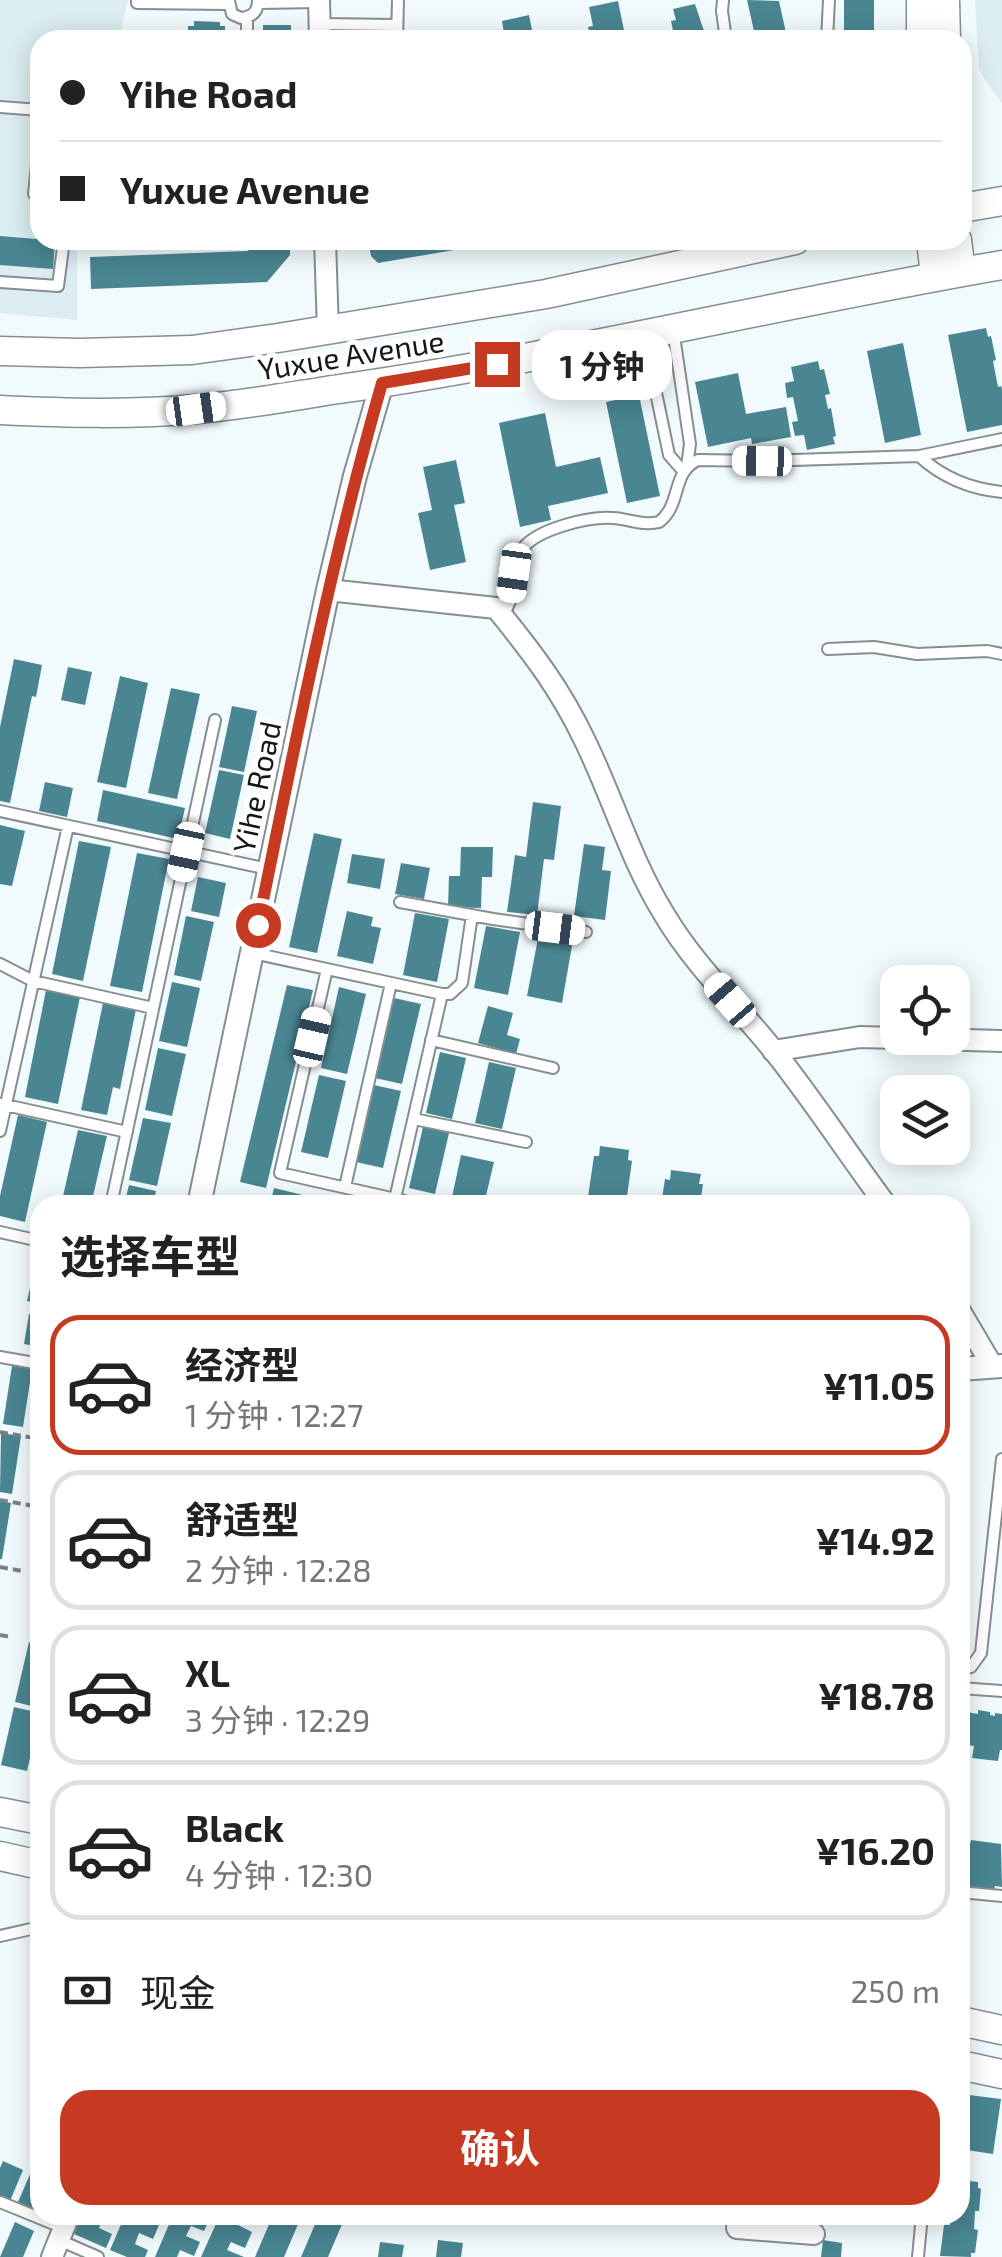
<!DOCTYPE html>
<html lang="zh">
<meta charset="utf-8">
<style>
body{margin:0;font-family:"Exo 2","Noto Sans SC",sans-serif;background:#f2f2f2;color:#222;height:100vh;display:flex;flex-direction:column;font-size:38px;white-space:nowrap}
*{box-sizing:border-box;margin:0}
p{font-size:32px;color:#767676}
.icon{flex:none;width:55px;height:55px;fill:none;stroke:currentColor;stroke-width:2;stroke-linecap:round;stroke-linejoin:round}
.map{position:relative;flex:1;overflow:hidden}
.details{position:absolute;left:30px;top:1195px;width:940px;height:1030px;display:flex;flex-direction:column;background:#fff;border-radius:30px;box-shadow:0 5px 25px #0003}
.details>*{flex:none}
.top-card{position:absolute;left:30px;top:30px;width:942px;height:220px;border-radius:30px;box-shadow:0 5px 25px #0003;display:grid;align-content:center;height:220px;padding:0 30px;background:#fff}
.fabs{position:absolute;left:880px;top:965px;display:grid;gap:20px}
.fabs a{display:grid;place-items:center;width:90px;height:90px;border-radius:20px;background:#fff;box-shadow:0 5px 25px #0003;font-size:50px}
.end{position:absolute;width:45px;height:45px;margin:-22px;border:12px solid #c53a21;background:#fff;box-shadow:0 0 0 5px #fff}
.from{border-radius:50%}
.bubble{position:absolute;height:70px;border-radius:30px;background:#fff;box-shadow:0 5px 25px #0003;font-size:32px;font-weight:700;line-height:70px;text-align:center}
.car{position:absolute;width:30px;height:60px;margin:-30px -15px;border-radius:12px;box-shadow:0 0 8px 2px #0007;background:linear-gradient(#fff 24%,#345 0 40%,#fff 0 76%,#345 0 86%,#fff 0)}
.top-card b{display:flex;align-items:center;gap:35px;height:95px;font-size:38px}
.top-card b+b{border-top:2px solid #e0e0e0}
.top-card i{width:25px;height:25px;background:#222}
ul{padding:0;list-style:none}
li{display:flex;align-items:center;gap:30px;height:140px;margin:0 20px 15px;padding:0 10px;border:5px solid #e0e0e0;border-radius:30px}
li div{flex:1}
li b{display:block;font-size:38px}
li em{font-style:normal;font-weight:700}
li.selected{border-color:#c53a21}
li>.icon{width:90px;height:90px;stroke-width:1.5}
h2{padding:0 30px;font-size:45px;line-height:120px}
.pay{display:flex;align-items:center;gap:25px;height:110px;padding:0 30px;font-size:38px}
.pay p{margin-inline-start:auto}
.action{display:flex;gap:20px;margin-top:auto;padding:20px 30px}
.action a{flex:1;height:115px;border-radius:30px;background:#c53a21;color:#fff;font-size:40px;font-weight:700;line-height:115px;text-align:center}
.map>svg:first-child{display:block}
.built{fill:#dbedf1}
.building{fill:#498692}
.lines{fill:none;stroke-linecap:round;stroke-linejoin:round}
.service-casing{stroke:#868e90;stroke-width:14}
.minor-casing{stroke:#868e90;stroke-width:24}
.tertiary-casing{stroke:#868e90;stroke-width:26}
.secondary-casing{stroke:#868e90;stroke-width:31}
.path{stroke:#7b8182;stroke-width:4;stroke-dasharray:8 5;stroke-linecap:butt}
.service{stroke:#fff;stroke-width:10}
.minor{stroke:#fff;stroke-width:20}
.tertiary{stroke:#fff;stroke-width:22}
.secondary{stroke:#fff;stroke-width:28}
.route{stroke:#c53a21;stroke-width:12}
.labels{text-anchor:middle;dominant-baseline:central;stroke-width:10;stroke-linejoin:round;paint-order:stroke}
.street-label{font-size:30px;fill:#141718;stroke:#fff}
</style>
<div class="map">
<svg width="1002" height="2257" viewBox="0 0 1002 2257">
<rect width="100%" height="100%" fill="#f1fafc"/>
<path class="built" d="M0,0H128L119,40H40V240H77V320L0,313Z
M975,0H1002V103L987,83L979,69Z"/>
<path class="building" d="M747,0L779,1L786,33L783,34L785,40H756Z
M844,0H874V38L844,40Z
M618,1L626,40H591L588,27L593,26L589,7Z
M695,4L707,40H675L671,21L676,20L673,9Z
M529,15L533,35L537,34L538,40H505L502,21Z
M194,21L220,22V26H225V32H231V40H181V32H188V26H194Z
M263,25H291V40H263Z
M37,223H40V240H55L53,269L0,265V236L36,239Z
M257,240H290V255L267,282L91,289L90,257L248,251Z
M368,240H382L384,247L402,244L401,240H501V242L378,263L371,256Z
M986,328L988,337L991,336L996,360L993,361L998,387L1001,386L1002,389V425L967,432L948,335Z
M903,343L921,435L885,443L867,351Z
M818,361L820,370L824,369L830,394L825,395L828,409L831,408L836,436L833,437L835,444L807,450L804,435L795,436L792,422L798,421L793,397L787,398L785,383L794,381L791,367Z
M738,373L746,414L786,407L791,437L752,444L751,438L708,447L695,382Z
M639,395L660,496L627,503L606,402Z
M545,413L556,467L600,457L608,493L548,506L551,520L520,527L499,423Z
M456,460L465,503L454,505L466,562L430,570L418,513L432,510L423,467Z
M14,659L42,665L36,697L32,696L10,803L0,801V727Z
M68,667L92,672L85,705L61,700Z
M120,676L148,683L126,788L97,782Z
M171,688L200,694L177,799L148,793Z
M232,706L257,711L244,772L219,767Z
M219,770L244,775L230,839L205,833Z
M45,782L73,788L67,817L39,811Z
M103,790L185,808L178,839L97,821Z
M533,802L561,806L554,860L544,859L537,915L507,912L515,855L526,857Z
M0,825L25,831L12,886L0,884Z
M314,833L342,839L317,953L289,947Z
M79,841L111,847L83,981L52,974Z
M584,844L605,847L602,870L611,871L605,920L574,916Z
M461,847H493L492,877H482L481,908L448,907L449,876H460Z
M137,853L169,859L142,992L110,986Z
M352,854L385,859L380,889L347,883Z
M401,863L430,868L424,899L395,894Z
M198,877L226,883L219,917L191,911Z
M347,911L373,917L371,926L381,928L373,964L337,956Z
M415,913L449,919L437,982L403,975Z
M186,916L214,922L201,981L174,975Z
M486,926L520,932L508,995L474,988Z
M539,933L573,940L562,1003L527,996Z
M172,982L200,988L187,1047L159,1041Z
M287,985L313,990L266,1188L240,1182Z
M339,987L366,994L347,1074L321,1068Z
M46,990L80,997L58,1104L25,1097Z
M394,998L421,1004L402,1084L375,1078Z
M103,1003L136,1009L120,1089L113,1087L107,1115L81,1110Z
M488,1006L513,1013L507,1035L520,1039L516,1054L478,1043Z
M158,1048L186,1054L172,1116L145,1110Z
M440,1052L466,1058L452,1119L426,1113Z
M489,1062L516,1068L502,1129L475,1123Z
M319,1075L346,1081L328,1158L301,1152Z
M374,1085L401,1091L383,1168L356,1162Z
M18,1115L47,1122L25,1222L0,1216V1196Z
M143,1118L171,1123L157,1186L129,1180Z
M423,1127L449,1133L435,1194L409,1188Z
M78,1130L107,1136L99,1170L91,1205H61Z
M600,1146L629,1150L628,1160L632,1161L627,1196L623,1195L622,1205H591L592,1198L588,1197L594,1156H599Z
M461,1155L494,1162L484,1204L452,1197Z
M671,1170L701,1174L699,1184H703L700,1205H661L665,1179L670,1180Z
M129,1185L156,1191L153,1205H124Z
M274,1188L340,1204V1205H270Z
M38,1252H40V1304L27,1301Z
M29,1314L40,1316V1347L24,1344Z
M12,1366L32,1369L23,1427L3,1424Z
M1,1433L21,1436L12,1494L0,1492Z
M0,1501L11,1503L2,1559H0Z
M29,1642L40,1645V1708L15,1702Z
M14,1707L40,1713L27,1771L1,1765Z
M978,1710L990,1712V1715L995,1716V1713L1002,1714V1750H1000L998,1761L972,1758L974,1746L960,1744V1711L978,1714Z
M971,1840L1001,1844L1002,1887L995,1886L994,1891L960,1886V1846L969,1848Z
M961,2094L1001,2099L993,2154L960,2149Z
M3,2161L23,2170L10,2201L0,2196V2168Z
M31,2172L40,2175V2203L37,2210L18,2202Z
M960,2180L978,2182V2188L981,2189L979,2211H975L974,2229L978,2230L975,2253H971V2257L940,2256L944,2225H950L951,2215H960Z
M82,2215H121L117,2223L103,2217L99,2228L112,2234L106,2248L74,2234Z
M125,2215H147L145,2219L159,2225L153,2239L139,2233L135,2244L148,2250L145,2257H127L110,2250Z
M173,2215L211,2216L204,2231L191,2226L186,2236L200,2242L194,2256L180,2250L177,2257H155Z
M220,2215H260L256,2223L241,2217L238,2225L252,2232L245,2248L231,2242L227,2250L244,2257H201Z
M273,2215H302L284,2257H255Z
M319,2215H346L328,2257H301Z
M15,2222L34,2231L23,2257H0Z
M438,2240L463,2243L461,2257H436Z
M823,2240L842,2243L841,2257H821Z
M380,2242L404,2245L402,2257H378Z"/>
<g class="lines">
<g class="service-casing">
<path id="service" d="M137,0V3L228,4
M723,0L722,11L726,40
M229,1L232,14L241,18C252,17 258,12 258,0
M258,3L319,2
M320,24L397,25
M247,40V18
M397,40L398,0
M827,40L829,0
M0,107L40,110
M40,136L34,194H40
M0,282L58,286L64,240
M673,329L690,444L687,466
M644,335L669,455L683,471
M919,456C942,477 970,489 1002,492
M503,616C505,611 508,607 510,601C515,584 512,563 523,548C538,529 589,516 613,518C629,519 643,526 659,522C682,505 671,472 698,460L762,461L919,456L1002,439
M828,649L874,647L917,654L987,651L1002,654
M0,811L268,869
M400,902L493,919L586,932
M253,953L442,994L395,1199
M0,964L33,981L153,1008
M327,969L280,1173L422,1205
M442,994H450L462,983L472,915
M431,1040L553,1068
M1,1104L127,1132
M414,1119L526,1142
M0,1131L68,826
M345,1187L391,983
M111,1205L215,720
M0,1232L40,1241
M0,1357L40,1364
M960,1669L971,1667L981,1653L1002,1459
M960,1688L1002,1691
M960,1892L1002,1896
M0,1936L40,1927
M0,2202L64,2228
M59,2240L98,2257
M918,2257L922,2215"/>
</g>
<g class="minor-casing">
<path id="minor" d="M319,0L320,40
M325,240L328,331
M328,590L496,608C532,652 561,690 585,741C613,798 630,859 664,914C694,965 737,1005 774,1051C813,1100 848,1154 886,1205
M773,1051L860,1037L1002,1041
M960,1311L993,1367
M738,2215L737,2228L814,2234
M52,2257L69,2215"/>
</g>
<g class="tertiary-casing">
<path id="tertiary" d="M199,1205L328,590L355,476L382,383
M960,1369L1002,1366"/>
</g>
<g class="secondary-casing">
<path id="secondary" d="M921,0V40
M945,0L946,40
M962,208L1002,201
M931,240L935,276
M957,240L961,272
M0,351L80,353L192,350L278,338L546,294L795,240
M0,410C65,413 132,415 197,409C244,405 292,396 339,389C562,357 781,303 1002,265
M0,1812L40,1820
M0,1856L40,1865
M960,2021L1002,2030
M960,2065L1002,2074"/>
</g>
<path class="path" d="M0,1432L40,1439
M0,1500L34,1506
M0,1567L22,1571
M0,1635L11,1637"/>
<use href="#service" class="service"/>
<use href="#minor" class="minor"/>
<use href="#tertiary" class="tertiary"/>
<use href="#secondary" class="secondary"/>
</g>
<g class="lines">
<path class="route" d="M258,925C295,743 331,561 382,383L497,364"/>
</g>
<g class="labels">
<g class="street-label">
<text transform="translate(351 354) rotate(-9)">Yuxue Avenue</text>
<text transform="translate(256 787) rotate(-78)">Yihe Road</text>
</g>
</g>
</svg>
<div class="fabs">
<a><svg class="icon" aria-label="locate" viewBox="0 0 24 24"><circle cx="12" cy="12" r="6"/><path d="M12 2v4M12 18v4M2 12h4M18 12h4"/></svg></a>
<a><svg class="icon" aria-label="layers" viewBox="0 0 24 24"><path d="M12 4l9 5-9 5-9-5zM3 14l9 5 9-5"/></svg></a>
</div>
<i class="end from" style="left:258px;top:925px"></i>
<i class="end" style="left:497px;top:364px"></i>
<div class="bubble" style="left:532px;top:330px;width:140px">1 分钟</div>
<i class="car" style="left:196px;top:409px;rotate:82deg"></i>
<i class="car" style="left:762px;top:461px;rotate:271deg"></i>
<i class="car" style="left:514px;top:573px;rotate:188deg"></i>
<i class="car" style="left:186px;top:852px;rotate:192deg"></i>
<i class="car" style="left:555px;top:928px;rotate:97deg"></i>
<i class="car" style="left:730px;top:1000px;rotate:319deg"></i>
<i class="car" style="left:312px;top:1037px;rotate:13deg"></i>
<div class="top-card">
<b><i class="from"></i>Yihe Road</b>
<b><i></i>Yuxue Avenue</b>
</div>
<section class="details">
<h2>选择车型</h2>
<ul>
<li class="selected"><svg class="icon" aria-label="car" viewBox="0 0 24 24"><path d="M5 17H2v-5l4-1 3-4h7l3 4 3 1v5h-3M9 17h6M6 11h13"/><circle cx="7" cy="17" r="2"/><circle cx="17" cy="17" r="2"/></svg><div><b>经济型</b><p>1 分钟 · 12:27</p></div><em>¥11.05</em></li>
<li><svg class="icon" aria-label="car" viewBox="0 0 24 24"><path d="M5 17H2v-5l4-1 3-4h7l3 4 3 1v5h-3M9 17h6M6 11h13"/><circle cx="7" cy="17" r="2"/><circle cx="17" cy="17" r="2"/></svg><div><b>舒适型</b><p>2 分钟 · 12:28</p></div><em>¥14.92</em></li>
<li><svg class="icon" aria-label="car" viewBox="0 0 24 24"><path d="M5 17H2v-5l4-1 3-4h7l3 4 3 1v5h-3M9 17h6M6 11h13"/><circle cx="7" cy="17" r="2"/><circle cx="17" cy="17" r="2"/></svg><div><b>XL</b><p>3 分钟 · 12:29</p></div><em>¥18.78</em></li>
<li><svg class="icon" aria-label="car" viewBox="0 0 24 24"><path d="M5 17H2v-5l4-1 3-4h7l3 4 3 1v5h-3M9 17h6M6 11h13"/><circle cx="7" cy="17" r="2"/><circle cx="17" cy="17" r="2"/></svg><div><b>Black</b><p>4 分钟 · 12:30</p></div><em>¥16.20</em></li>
</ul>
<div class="pay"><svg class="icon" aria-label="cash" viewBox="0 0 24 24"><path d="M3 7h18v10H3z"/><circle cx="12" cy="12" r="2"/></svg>现金<p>250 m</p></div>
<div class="action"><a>确认</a></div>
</section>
</div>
